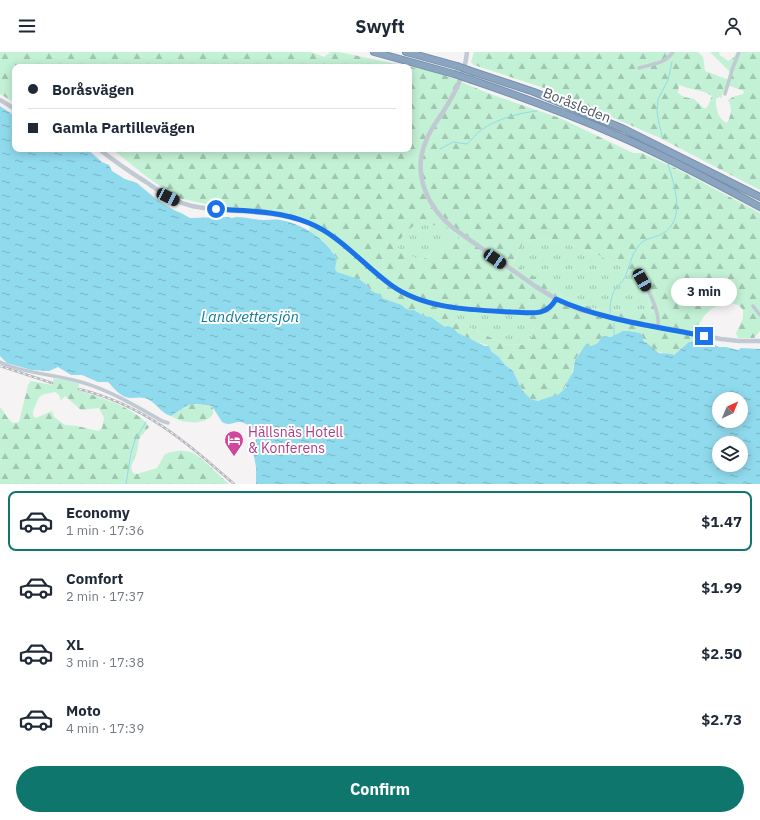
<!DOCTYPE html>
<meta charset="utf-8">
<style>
body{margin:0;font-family:"IBM Plex Sans",sans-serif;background:#f6f6f7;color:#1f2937;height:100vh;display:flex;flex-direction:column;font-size:15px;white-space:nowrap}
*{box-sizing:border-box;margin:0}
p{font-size:13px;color:#747a83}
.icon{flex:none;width:22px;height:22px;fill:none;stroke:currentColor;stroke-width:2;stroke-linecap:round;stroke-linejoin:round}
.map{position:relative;height:432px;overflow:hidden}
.panel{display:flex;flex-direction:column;background:#fff;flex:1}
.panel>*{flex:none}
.top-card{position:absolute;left:12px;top:12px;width:400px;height:88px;border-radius:8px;box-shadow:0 2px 10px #0003;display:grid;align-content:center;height:88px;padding:0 16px;background:#fff}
.needle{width:26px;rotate:44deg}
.buttons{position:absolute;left:712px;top:340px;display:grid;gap:8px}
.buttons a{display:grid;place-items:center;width:36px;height:36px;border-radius:50%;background:#fff;box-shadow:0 2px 10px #0003;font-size:20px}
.end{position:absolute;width:18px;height:18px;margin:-9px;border:5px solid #1a73e8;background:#fff;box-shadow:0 0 0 2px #fff}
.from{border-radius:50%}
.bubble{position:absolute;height:28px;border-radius:14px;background:#fff;box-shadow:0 2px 10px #0003;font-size:13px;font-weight:800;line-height:28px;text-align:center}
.car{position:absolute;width:12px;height:24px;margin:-12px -6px;border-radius:5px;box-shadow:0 0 3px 1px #0007;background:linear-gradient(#222 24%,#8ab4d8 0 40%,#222 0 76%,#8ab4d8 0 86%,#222 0)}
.top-card b{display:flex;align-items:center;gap:14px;height:38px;font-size:15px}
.top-card b+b{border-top:1px solid #e0e1e3}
.top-card i{width:10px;height:10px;background:#1f2937}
ul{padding:7px 0 0;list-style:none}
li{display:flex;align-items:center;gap:12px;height:60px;margin:0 8px 6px;padding:0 8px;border:2px solid transparent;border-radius:8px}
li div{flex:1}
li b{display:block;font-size:15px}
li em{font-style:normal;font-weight:800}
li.selected{border-color:#0f766e}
li>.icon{width:36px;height:36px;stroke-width:1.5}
.cta{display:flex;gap:8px;margin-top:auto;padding:8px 16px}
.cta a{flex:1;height:46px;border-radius:24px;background:#0f766e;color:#fff;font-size:16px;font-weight:800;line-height:46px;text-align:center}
header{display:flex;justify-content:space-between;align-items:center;height:52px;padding:0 16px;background:#fff;font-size:18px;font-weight:800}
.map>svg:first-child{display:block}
.grass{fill:url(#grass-tufts)}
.forest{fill:url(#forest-firs);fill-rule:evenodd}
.water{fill:url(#water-ripples);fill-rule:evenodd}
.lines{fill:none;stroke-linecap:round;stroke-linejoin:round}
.stream{stroke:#90daee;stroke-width:1}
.motorway-casing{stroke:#7690ad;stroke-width:8}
.minor{stroke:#c1cad2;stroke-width:3.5}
.tertiary{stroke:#c1cad2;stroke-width:4.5}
.motorway{stroke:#8ba5c1;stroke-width:6}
.rail-casing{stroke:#b5b8bd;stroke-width:2.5}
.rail{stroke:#fff;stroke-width:1;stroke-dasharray:3;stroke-linecap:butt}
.motorway-bridge-casing{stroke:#7690ad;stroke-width:8;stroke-linecap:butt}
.motorway-bridge{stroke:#8ba5c1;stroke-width:6}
.route{stroke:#1a73e8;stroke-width:5}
.labels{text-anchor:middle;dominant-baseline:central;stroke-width:4;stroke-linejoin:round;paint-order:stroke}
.street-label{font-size:14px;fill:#4a5661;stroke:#fff}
.hotel-label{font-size:14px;fill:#b23c85;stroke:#fff;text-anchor:start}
.water-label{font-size:15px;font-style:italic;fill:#0c7c9b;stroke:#fff}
</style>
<header><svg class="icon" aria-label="menu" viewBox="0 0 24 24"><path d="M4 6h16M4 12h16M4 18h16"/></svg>Swyft<svg class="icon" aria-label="person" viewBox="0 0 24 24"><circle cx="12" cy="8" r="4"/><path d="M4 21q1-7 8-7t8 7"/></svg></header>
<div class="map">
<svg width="760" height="432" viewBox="0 0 760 432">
<defs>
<pattern id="grass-tufts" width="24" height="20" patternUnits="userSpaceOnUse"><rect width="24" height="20" fill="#c3f1d5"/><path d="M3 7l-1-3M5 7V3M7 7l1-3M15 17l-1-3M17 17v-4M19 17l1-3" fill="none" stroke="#a0c6b0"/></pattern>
<pattern id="forest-firs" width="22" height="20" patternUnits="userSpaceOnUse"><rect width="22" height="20" fill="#c3f1d5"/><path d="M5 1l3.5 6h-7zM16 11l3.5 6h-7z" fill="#a0c6b0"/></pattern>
<pattern id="water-ripples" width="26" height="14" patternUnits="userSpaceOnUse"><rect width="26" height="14" fill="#90daee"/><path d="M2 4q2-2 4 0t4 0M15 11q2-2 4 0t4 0" fill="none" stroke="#78b4c4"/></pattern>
</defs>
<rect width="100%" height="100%" fill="#f5f3f3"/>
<path class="grass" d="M421,170L437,174H445L463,189L458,191L448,190L439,198L421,208L405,202L398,196C399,184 411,173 421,170Z
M549,186L599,203L638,224L647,242L652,263L620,258L610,261L590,255L562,243L513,212L524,189Z
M450,258L517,263L527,266L534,275L533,284L525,293L504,292L452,267Z"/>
<path class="forest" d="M0,0H311L324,5L331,0H339L435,20L452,26L490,42L560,66L633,101H642L675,116L760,161V279L754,286H738L736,281L743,266V258C741,256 740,254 738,253C730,249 714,253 708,260C701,266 702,271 694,276L698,285V291H689L674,303C658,301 648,297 640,281L629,279L611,285L602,284L598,291L581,298L575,308L571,325L563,338L559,342L547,347L538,349L531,347L522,338L513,319L504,312L499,305L491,299L489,294L474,289L445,275L431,265L424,264L414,258L406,257L402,253L382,246L371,239L364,230L360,228L337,220L335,217L337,207C331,196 321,185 309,179L311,170L287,162L206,152L178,146L147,125L112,97H409V15H15V51L0,42ZM421,170L437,174H445L463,189L458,191L454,188C443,191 434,203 421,208L405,202L398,196C399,184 411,174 421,170ZM549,186L599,203L638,224L647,242L652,262L639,257L620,258L610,261L590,255L562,243L513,211L524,189ZM451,259L517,263L527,266L534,275L533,284L525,293L504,292L452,267Z
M474,0H698L703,5L705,19L729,28L732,22L710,0H719L720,3L728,9L733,6L737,0H760V138L658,85L544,36L474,13L471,10ZM679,33C690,38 701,37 712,44L708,54L705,57L694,47L684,45L678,41ZM730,34L744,39L743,42L733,45L728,48C733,57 731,63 727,71C717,66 716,58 716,47L719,45L722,46V42Z
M54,326L79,331L78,338C98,345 138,356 149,375L139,387L137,400L131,415L133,421L137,422L157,416L165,402C173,399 184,397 193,401C200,404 221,425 229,432H0V355C5,360 7,367 13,371L19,370L28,333L31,329L52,333ZM55,340L59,343L61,349L65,344L81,358L99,356L104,366L102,376L98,379L77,374L65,373L54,365L52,359L36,366L34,365C32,360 33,359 35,355C40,341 41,343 55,340Z
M193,352L212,354C219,367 199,372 189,370C183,370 176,367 171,364L188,353Z"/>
<path class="water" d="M0,54L15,64V97H87L102,110L109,113L112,119L125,127L137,131L156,147L174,158L183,162L190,166L227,165L232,166L236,165C246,165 255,168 264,168C269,168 275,167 280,168C303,172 325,186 337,207L335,217L337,220C343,222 357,226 362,229C370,234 369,241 381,242L382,246L402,253L406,257L414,258L424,264L431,265L445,275L448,274L453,276L458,281L485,294H489L491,299L499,305L504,312L513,319L522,338L531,347L538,349L559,342L566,335V332L573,320L575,308L586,292L591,294L598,291L602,284L611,285L623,279H629L640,281L643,284V288L659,301L671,302L674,303L689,290C698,290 706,295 713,292L719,295H726L738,298L741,296L760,297V432H256V415L253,399L257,383L256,379C252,375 244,369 238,370C232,371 229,374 222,370L212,354L197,352L188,353L171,364C163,362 158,354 151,349C144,344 138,346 130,346C120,345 114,336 108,330H98L82,323H71L58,315L49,319L31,318L7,311L0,304ZM719,347H741V369H719ZM719,391H741V413H719Z"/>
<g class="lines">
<path class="stream" d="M663,87L659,72L657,59L658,47L668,28L672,10
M440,97L453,90L467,92C472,87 476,82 481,78C497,67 518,61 537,59
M610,261C610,253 611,244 615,237C618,233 623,230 625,225C630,214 631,202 640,192C645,186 655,186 662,182C687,168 674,133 668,112
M614,284V271
M126,432L131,401L135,388L146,370"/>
<g class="motorway-casing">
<path id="motorway" d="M374,0L454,22
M406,0L457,14
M474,20L534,40L624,77L760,145
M472,28C522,45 571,63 619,84C667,105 714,130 760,155"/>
</g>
<path class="minor" d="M639,16C652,12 665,12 673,0
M725,42L732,18L739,0
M642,228C650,241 660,259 658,275
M753,254L760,263
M0,310C26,322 54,322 81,330C109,338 136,354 162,369L168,371"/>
<path class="tertiary" d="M467,0C465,22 455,41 443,60C437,69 430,78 426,89C412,121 427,155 453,176L535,234L556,247L580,258L638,271L721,287L739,289H760
M0,48L15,57
M99,97C114,109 130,120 146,130C161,140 174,150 192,154C230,162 271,156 308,171C341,184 363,212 391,233C428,260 489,258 535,261L548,258L556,247"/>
<use href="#motorway" class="motorway"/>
<g class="rail-casing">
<path id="rail" d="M0,314L52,331
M79,337C144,353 185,389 234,432"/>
</g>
<use href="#rail" class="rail"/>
<g class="motorway-bridge-casing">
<path id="motorway-bridge" d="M457,14L474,20
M454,22L472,28"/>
</g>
<use href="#motorway-bridge" class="motorway-bridge"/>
</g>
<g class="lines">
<path class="route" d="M216,157C248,159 280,159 309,171C341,184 363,213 391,233C424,257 471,258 511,260C529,260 546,266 556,247C602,268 654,274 704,284"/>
</g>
<defs>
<g id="hotel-pin" transform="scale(1)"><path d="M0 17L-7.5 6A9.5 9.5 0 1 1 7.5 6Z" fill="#d1479c" stroke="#fff"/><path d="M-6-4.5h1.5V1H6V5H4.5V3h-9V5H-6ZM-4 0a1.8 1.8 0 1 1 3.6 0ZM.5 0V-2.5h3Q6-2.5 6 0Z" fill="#fff"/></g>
</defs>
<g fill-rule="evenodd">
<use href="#hotel-pin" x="234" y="388"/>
</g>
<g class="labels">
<g class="street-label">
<text transform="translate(577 53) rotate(22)">Boråsleden</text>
</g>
<g class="hotel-label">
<text x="248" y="380">Hällsnäs Hotell<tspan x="248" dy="16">&amp; Konferens</tspan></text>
</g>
<g class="water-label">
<text x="250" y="264">Landvettersjön</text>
</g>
</g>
</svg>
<div class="buttons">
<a><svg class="needle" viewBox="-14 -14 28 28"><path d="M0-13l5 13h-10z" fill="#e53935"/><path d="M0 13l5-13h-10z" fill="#747a83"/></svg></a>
<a><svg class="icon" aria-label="layers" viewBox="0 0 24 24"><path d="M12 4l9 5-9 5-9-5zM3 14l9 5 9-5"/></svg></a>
</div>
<i class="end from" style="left:216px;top:157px"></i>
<i class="end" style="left:704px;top:284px"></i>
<div class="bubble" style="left:671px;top:226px;width:66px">3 min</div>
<i class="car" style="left:168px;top:145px;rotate:116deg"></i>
<i class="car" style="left:495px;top:207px;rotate:124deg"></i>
<i class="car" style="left:642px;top:228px;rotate:150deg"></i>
<div class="top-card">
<b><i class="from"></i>Boråsvägen</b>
<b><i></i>Gamla Partillevägen</b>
</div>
</div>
<section class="panel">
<ul>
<li class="selected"><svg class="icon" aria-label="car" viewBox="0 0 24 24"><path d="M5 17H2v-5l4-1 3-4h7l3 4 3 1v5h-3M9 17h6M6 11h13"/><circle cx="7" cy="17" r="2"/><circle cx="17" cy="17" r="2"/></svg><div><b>Economy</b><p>1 min · 17:36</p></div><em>$1.47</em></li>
<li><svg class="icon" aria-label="car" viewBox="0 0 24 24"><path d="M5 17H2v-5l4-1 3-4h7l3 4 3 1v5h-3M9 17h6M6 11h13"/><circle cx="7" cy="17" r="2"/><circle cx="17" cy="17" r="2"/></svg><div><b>Comfort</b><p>2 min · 17:37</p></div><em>$1.99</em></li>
<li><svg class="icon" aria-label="car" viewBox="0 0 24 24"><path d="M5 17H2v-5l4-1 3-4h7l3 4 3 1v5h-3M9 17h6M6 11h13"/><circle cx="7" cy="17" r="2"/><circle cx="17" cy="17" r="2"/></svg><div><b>XL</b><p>3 min · 17:38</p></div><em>$2.50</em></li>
<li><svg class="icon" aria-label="car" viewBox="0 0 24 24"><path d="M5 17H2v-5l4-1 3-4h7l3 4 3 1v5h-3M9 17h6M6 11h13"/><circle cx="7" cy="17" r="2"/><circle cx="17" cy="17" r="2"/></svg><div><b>Moto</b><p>4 min · 17:39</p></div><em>$2.73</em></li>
</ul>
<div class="cta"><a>Confirm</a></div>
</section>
